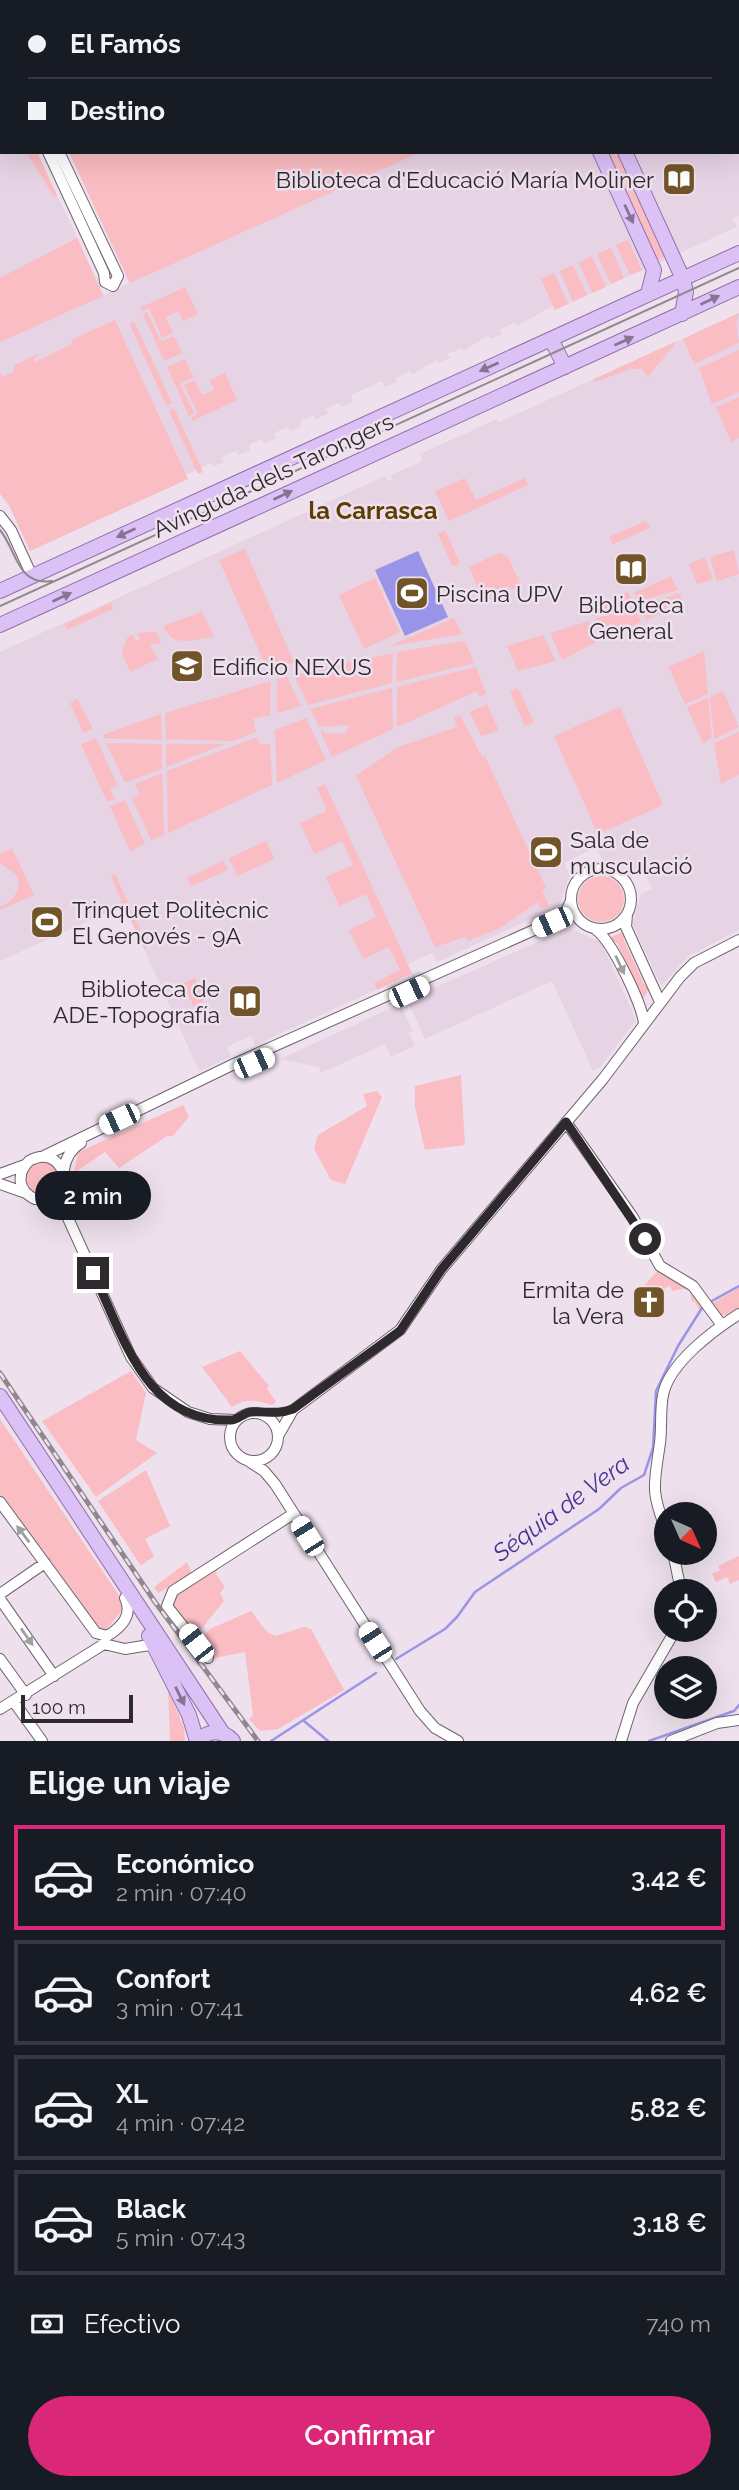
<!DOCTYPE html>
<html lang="es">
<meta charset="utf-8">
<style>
body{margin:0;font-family:Raleway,sans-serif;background:#242831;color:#f1f3f6;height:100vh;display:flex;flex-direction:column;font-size:26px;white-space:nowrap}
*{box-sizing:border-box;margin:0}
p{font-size:23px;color:#9ea1a6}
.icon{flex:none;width:38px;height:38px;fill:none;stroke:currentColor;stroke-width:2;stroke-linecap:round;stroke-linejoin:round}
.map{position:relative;height:1741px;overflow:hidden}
.sheet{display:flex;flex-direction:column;background:#171b24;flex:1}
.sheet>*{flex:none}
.banner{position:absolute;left:0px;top:0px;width:740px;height:154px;box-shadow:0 7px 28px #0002;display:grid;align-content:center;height:154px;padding:0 28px;background:#171b24}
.needle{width:46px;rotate:135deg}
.tools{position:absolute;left:654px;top:1502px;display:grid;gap:14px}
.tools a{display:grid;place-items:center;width:63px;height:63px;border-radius:50%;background:#171b24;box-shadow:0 7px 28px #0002;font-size:35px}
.scale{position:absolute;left:21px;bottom:18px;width:112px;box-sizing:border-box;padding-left:7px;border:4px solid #2e292d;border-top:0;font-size:19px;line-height:24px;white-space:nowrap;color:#2e292d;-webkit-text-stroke:5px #eee1ed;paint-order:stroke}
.end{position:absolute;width:32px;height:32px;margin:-16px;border:9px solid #2e292d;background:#fff;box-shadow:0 0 0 4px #fff}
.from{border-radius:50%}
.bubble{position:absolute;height:49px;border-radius:24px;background:#171b24;box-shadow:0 7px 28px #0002;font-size:23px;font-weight:600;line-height:49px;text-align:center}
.car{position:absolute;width:21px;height:42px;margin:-21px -10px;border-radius:9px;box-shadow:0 0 5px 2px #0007;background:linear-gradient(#fff 24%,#345 0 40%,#fff 0 76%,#345 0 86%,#fff 0)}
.banner b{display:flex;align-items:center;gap:24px;height:66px;font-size:26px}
.banner b+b{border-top:2px solid #363941}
.banner i{width:18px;height:18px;background:#f1f3f6}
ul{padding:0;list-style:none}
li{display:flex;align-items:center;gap:21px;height:105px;margin:0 14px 10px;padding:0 14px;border:4px solid #363941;border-radius:0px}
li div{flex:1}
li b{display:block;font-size:26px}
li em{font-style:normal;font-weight:600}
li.on{border-color:#db2777}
li>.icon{width:63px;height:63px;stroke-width:1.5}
h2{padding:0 28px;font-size:32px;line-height:84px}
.pay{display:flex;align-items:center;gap:18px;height:77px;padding:0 28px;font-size:26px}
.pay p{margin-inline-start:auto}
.primary-button{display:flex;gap:14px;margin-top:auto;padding:14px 28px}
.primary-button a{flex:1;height:80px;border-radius:42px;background:#db2777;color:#fff;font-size:28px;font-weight:600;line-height:80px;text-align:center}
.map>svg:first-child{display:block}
.built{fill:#e6d3e4}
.green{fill:#fabdc3}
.water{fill:#9a94e9}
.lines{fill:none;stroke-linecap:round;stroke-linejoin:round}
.stream{stroke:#9a94e9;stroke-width:2.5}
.minor-casing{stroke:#6e636d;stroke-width:12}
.major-casing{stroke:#9070ac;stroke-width:16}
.minor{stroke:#fff;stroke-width:10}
.major{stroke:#dcc1f6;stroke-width:14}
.tram{stroke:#90878f;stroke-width:2}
.rail-casing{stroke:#90878f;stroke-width:5}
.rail{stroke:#eee1ed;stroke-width:2.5;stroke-dasharray:8;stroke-linecap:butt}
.oneway{fill:#857592}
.oneway2{fill:#a19fa0}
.route{stroke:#2e292d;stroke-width:9}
.labels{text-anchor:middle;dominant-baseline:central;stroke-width:5;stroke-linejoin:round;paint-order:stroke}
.poi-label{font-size:23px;fill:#2e292d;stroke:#eee1ed;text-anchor:start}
.street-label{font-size:23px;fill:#2e292d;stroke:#eee1ed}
.neighbourhood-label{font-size:24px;font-weight:bold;fill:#5c3d02;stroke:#eee1ed}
.water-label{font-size:24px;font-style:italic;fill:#453394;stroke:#eee1ed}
</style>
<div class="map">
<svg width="739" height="1741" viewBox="0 0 739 1741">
<rect width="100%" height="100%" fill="#eee1ed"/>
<path class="built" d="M35,0H449L450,2H31Z
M739,40V216L733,219L737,227L555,310L553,306L517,326L515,323L500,329L502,334L490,339L488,335L464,351L462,348L448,354L450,358L438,363L436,360L412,375L410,371L396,378L397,382L385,387L382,381L351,395L353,402L342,407L339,403L326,409L328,414L316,419L314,415L300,421L302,426L290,431L288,427L274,433L276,438L264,443L262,439L249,445L250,450L239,455L236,451L222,457L224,462L213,467L211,463L186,475L188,479L30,551L9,505L0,494V131L2,152H26L54,197L57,195L104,295L129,283L69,152H738Z
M739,313V930L688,956L661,986L632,923L641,894L652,889L643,869L631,873L619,865L603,861L596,847L564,863L570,875L559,906L437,962L432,953L408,964L412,973L255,1045L251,1036L239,1041L227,1047L231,1057L199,1071L124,905L0,961V652L385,476L388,481L392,480L391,475L423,461L420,454L497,419L499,422Z
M569,928L601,942L636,1020L600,1067L593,1071L552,981L425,1039L407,1000Z
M400,1004L413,1031L409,1033L415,1046L406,1050L391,1057L385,1044L321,1073L319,1067L280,1059Z"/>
<path class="green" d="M26,152H37L57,195L54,197Z
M69,152H421L130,283Z
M607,152H619L666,256L657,260Z
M77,238L103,296L0,342V278Z
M628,240L642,270L630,275L616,245Z
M611,248L624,278L611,284L597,254Z
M592,256L606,287L592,293L579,263Z
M573,265L587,295L573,302L560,271Z
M554,273L568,304L555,310L541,279Z
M185,287L198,314L183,321L179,311L166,317L173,333L162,338L149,308L142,311L140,308Z
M147,312L161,341L174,336L182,353L164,361L143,314Z
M739,313L736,324L739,343L694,364L683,339Z
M115,320L188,479L30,551L9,505L0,494V372L3,377L15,371L13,366L40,353L34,359L35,362L72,344L71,340Z
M132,321L135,323L172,403L166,405L130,325Z
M677,341L648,377L642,369H631L595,382L594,379Z
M739,350V392L712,404L699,368Z
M185,359L193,377L180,384L194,413L189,416L167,367Z
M225,373L237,400L192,421L191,418L198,414L184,385L195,380L202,395L214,390L210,380Z
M739,397V438L731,442L716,407Z
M174,408L203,472L198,474L169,411Z
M465,478L476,500L525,478L528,485L449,521L435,491Z
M646,521L650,528L613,544L609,537Z
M445,530L460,563L453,567L438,534Z
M245,549L294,663L267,669L219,560Z
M734,550L739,574L717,581L710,557Z
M499,553L508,557L521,586L511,590L508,586L505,587L507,592L500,596L497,591L493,593L495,598L485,603L469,567Z
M212,555L111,603L113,609L67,630L65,625L55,629Z
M705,557L713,579L697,584L689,564Z
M671,576L678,590L638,602L634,593Z
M375,578L400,632L364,649L339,595Z
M628,592L633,603L593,616L590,609Z
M679,593L684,603L646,620L640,606Z
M634,607L641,622L604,638L595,619Z
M202,612L214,637C193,639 173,649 163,626Z
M454,618L462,634L386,647L394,644Z
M589,621L598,641L562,660L550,633Z
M156,632L161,643L150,645L158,659L130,672L122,653L127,638L133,635L136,641L140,639L137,633Z
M543,635L556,661L518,671L507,646Z
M465,641L474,663L396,682L397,652Z
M704,651L708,694L685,704L669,667Z
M393,653L392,683L308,705L294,675Z
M476,667L486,694L480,697L477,691L397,727V687Z
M287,677L301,706L277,713V679Z
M271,681L270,715L253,719L256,732L233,741L166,739L165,713Z
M392,688L393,729L332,757L320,731H325V734L346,733L349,725L319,727L310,709Z
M518,688L534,722L525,726L510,692Z
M723,691L739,727L714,739L710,700L711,696Z
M708,698L712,737L703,744L687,707Z
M77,699L93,729L83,733L70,703Z
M487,704L499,731L481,736L470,712Z
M620,707L663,805L598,834L554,736Z
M161,714L162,740L104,738L103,735Z
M460,715L482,757L485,756L546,888L542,890L549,906L541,909L538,902L500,928L468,941L465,937L435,947L356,776L398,747L457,727L454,718Z
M306,718L326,760L277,783L275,730Z
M739,732V775L721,784L714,743Z
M257,737L260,744H270L272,785L168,833L167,771Z
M96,738L118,786L110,789L115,799L107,802L81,744Z
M106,743L162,744V769L125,783Z
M166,744H225L166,767Z
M162,773L164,835L151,840L132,798L140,794L135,784Z
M325,784L412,973L377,990L374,983L400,970L389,947L363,959L349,930L376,917L366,894L339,906L326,877L353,865L342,841L314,854L300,823L327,811L317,788Z
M125,800L145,844L130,851L110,806Z
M266,841L274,859L237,876L229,858Z
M12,848L34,895L0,910V907C14,901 22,889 17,875L0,863V854Z
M223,861L228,870L191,886L187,878Z
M115,874L148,947L144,949L124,905L92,919L91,917L122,902L111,876Z
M578 899a23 23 0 1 1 46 0a23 23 0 1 1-46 0Z
M625,931L627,935L623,938L644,984L650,986L640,1005L642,997L617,943L609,938Z
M195,978L205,1000L193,1006L184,983Z
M461,1075L465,1145L425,1150L415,1107V1086Z
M377,1091L382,1097L345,1184L331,1180L314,1149L318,1135L367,1106L363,1094Z
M183,1105L189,1117L173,1136H167L119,1168L105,1152L74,1173L78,1152Z
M27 1178a16 16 0 1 1 32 0a16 16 0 1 1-32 0Z
M658,1270C679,1285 687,1282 703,1304L699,1310L695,1302H692L689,1288L672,1291L670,1286L661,1290L658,1288L640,1304L634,1297Z
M739,1288V1310L732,1315H720L711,1304Z
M240,1351L269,1386L267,1388L276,1402L272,1405C256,1400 246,1398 232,1407L202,1367Z
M131,1371L146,1393L136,1440L157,1453L96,1497L42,1421Z
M0,1419L126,1606L102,1634L0,1496Z
M146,1470L170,1526L145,1539L154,1556L141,1566L98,1501Z
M739,1556V1580L730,1584L727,1577L716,1582L712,1574L720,1570L718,1566Z
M187,1562L192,1574L158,1593L154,1587Z
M218,1568L216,1574L225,1587L220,1593L224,1601L196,1636L171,1606L177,1591Z
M251,1611L267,1632L275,1636L304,1627L311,1629L344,1690L278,1729L260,1731L249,1719L253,1715L245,1652L215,1658L201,1640L210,1629Z
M168,1688L184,1728L185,1741H170Z"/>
<path class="water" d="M418,551L448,617L405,636L375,570Z"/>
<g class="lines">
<path class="stream" d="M710,1302L739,1286
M396,1659L445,1629L457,1617L475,1592L599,1509L621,1488L644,1475L653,1448L656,1391L678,1346L702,1308
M304,1721L328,1741
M271,1741L376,1673
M649,1741L734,1711L739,1705"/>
<g class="minor-casing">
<path id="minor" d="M2,2L6,0
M699,2L701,0
M738,22L739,21
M0,35L2,39
M0,119L2,118
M48,152L104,273L105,282L113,286L118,276L59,152
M0,516L11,530L32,576
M571 899a30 30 0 1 1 60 0a30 30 0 1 1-60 0Z
M627,914L626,927L660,1002
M595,929C611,939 643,1005 644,1024
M566,1122L632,1216L660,1266L693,1286L721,1324
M44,1156L234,1064L552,922L565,913L571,901
M0,1174L25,1165
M0,1184L26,1193
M63,1187L52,1198L35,1199C18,1191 16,1174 29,1161C45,1152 58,1158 64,1174
M47,1200L67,1216C65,1191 55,1158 81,1143
M67,1216L131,1357L153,1388L188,1412L210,1419L236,1420
M230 1437a24 24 0 1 1 48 0a24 24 0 1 1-48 0Z
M278,1436L293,1410L400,1330L441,1270L603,1079L680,977L694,963L739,940
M247,1460L264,1471L275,1484L420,1711L435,1728L458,1741
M0,1502L96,1633L107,1636C122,1627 133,1615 125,1598
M667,1532C650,1491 654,1485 660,1443C662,1427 660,1410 663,1395C669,1363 714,1330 739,1314
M673,1552L681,1591
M0,1594L45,1563
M0,1599L54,1676
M208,1658L167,1606L173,1591L293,1514
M0,1659L26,1695
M14,1702L42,1741
M0,1709L104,1644L125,1649L149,1645L157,1650
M621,1741L633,1703L676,1629
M671,1741L717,1723L739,1720"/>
</g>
<g class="major-casing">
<path id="major" d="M526,0L527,2
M550,0L551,2
M600,152L654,270L648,294
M625,152L683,279L686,292L682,314
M551,339L565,367
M0,591L739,253
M0,625L739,287
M0,1396L222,1732
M149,1636L189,1715L197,1741
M197,1741C208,1730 222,1729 233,1741"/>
</g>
<use href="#minor" class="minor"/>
<use href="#major" class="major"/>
<path class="tram" d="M0,530C17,551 17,586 52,581
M0,606L739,268"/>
<g class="rail-casing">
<path id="rail" d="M0,1373L155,1602L258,1741"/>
</g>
<use href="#rail" class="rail"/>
</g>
<defs><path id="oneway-solid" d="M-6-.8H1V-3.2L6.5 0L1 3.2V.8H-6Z" transform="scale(1.75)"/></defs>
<g class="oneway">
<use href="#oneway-solid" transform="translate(629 214) rotate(65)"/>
<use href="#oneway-solid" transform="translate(710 300) rotate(-25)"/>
<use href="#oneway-solid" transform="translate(624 341) rotate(-24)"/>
<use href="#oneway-solid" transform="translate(489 367) rotate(156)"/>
<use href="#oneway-solid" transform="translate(283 495) rotate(-25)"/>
<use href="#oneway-solid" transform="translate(126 533) rotate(155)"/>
<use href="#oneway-solid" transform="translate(62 597) rotate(-25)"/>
<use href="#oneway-solid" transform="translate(180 1696) rotate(64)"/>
</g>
<g class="oneway2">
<use href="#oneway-solid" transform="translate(620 965) rotate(65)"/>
<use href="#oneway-solid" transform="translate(23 1534) rotate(-127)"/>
<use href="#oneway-solid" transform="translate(27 1637) rotate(55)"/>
</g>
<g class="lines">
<path class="route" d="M93,1273C124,1335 144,1423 231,1420C238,1420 243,1413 251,1412C267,1411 276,1415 293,1409L400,1331L441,1270L566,1122L645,1239"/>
</g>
<defs>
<g id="library-square" transform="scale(1.75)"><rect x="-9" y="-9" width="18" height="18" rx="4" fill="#715428" stroke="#eee1ed"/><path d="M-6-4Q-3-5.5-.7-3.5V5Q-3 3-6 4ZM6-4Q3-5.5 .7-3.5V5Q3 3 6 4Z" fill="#fff"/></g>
<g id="stadium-square" transform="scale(1.75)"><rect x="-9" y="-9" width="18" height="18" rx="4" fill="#715428" stroke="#eee1ed"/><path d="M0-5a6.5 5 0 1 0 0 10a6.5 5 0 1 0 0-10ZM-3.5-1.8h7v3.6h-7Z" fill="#fff"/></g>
<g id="university-square" transform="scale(1.75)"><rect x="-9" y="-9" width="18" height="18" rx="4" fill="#715428" stroke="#eee1ed"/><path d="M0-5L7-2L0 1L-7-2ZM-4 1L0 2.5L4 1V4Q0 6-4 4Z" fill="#fff"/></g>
<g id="church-square" transform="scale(1.75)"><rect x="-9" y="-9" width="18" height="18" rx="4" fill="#715428" stroke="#eee1ed"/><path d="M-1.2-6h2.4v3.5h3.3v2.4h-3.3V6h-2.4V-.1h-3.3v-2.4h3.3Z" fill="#fff"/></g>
</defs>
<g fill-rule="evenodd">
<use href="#library-square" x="679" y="179"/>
<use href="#library-square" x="631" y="569"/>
<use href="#stadium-square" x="412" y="593"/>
<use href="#university-square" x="187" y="666"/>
<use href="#stadium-square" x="546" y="852"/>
<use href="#stadium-square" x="47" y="922"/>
<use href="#library-square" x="245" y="1001"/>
<use href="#church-square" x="649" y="1302"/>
</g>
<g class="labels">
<g class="poi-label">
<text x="654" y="179" text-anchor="end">Biblioteca d'Educació María Moliner</text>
<text x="436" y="593">Piscina UPV</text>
<text x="631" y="604" text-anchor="middle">Biblioteca<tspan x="631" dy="26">General</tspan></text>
<text x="212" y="666">Edificio NEXUS</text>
<text x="570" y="839">Sala de<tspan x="570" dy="26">musculació</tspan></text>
<text x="72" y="909">Trinquet Politècnic<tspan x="72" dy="26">El Genovés - 9A</tspan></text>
<text x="220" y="988" text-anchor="end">Biblioteca de<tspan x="220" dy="26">ADE-Topografía</tspan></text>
<text x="624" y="1289" text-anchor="end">Ermita de<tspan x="624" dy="26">la Vera</tspan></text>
</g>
<g class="street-label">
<text transform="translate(273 475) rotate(-25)">Avinguda dels Tarongers</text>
</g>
<g class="neighbourhood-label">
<text x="373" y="510">la Carrasca</text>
</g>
<g class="water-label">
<text transform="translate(561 1508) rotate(-36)">Séquia de Vera</text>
</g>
</g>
</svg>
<div class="tools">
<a><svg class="needle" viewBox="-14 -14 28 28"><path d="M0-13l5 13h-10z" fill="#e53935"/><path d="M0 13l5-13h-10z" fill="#9ea1a6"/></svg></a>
<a><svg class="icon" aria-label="locate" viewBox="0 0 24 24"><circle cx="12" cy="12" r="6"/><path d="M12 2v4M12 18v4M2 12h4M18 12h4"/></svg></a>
<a><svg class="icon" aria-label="layers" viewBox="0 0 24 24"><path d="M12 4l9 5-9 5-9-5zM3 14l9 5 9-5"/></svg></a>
</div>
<div class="scale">100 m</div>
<i class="end from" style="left:645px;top:1239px"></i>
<i class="end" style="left:93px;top:1273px"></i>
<div class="bubble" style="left:35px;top:1171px;width:116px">2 min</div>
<i class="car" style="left:552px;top:922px;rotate:246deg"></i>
<i class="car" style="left:409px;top:992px;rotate:65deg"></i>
<i class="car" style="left:254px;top:1063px;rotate:66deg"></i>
<i class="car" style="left:119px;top:1119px;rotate:245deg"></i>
<i class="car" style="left:307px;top:1536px;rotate:328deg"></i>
<i class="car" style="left:375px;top:1642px;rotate:327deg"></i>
<i class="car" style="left:196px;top:1643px;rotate:322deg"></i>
<div class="banner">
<b><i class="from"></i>El Famós</b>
<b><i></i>Destino</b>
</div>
</div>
<section class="sheet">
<h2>Elige un viaje</h2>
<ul>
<li class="on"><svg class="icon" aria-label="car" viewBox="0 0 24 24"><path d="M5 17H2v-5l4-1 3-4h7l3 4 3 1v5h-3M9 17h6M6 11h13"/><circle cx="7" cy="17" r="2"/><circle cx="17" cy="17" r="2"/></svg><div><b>Económico</b><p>2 min · 07:40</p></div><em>3.42 €</em></li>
<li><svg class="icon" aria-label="car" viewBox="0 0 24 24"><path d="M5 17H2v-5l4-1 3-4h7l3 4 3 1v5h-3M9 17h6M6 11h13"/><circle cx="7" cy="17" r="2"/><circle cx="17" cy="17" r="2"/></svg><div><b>Confort</b><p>3 min · 07:41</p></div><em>4.62 €</em></li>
<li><svg class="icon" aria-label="car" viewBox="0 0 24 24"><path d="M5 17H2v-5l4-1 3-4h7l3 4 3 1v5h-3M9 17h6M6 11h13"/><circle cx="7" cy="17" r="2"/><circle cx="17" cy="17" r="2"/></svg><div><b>XL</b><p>4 min · 07:42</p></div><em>5.82 €</em></li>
<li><svg class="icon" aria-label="car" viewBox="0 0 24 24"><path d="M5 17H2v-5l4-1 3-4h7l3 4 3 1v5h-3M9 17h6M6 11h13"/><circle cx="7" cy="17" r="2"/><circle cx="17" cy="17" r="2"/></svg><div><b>Black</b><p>5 min · 07:43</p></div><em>3.18 €</em></li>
</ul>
<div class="pay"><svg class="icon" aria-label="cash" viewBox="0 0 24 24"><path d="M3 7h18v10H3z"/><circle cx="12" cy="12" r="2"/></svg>Efectivo<p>740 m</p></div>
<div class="primary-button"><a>Confirmar</a></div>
</section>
